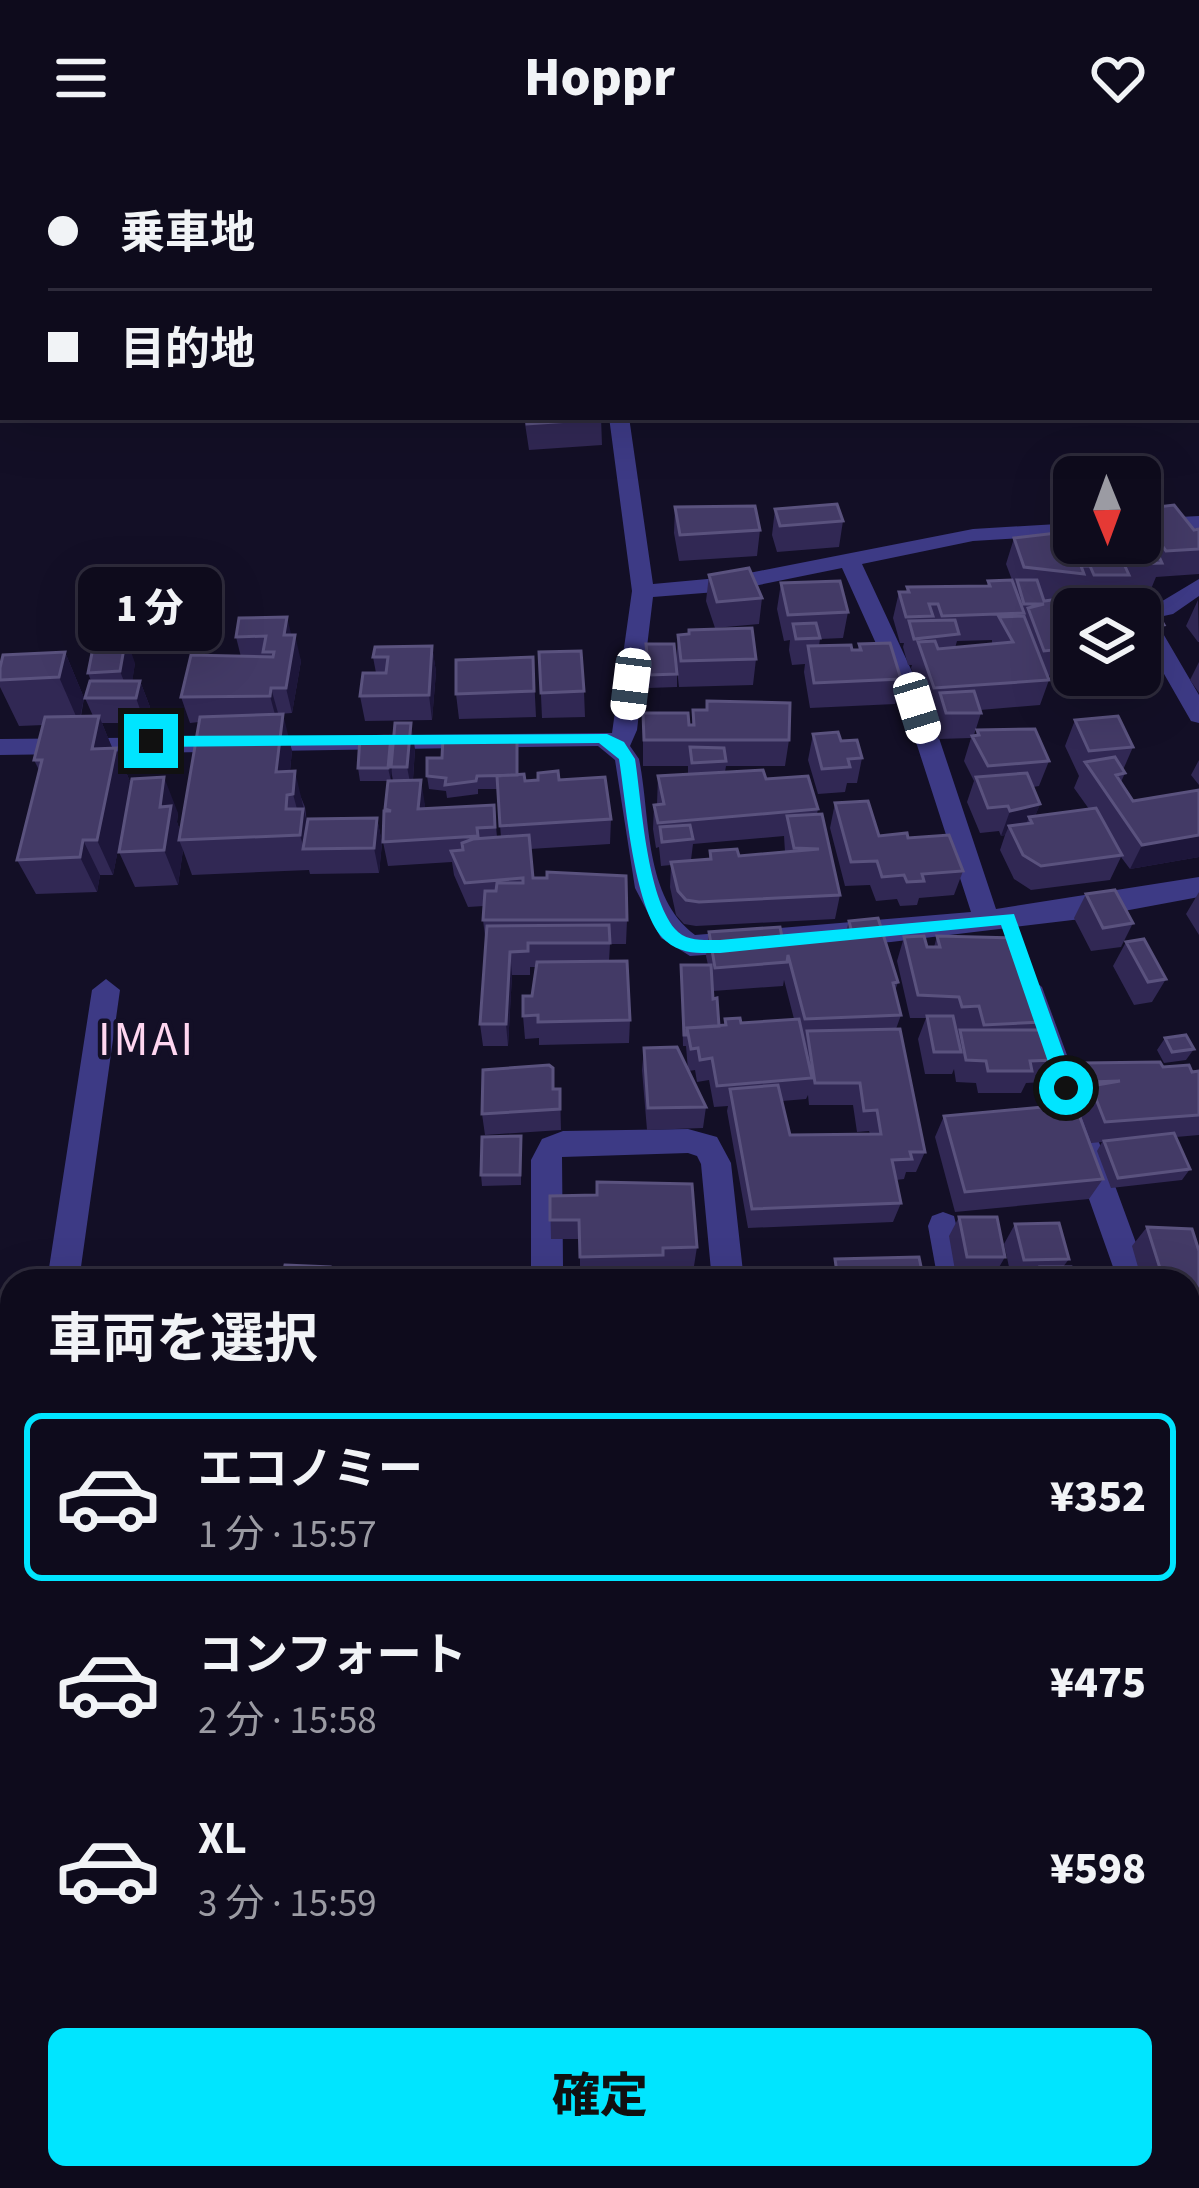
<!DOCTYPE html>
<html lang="ja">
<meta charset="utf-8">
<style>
body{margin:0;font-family:"Source Sans 3","Noto Sans JP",sans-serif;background:#1c1929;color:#f1f3f6;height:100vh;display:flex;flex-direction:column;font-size:45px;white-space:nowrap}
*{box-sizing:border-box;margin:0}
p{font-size:39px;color:#9b9ba3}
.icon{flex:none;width:66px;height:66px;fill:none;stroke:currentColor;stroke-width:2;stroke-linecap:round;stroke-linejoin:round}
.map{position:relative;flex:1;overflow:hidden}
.details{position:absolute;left:0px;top:1113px;width:1200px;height:921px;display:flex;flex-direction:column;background:#0e0b1c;border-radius:36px 36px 0 0;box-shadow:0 12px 48px #0002,0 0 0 3px #2e2b3b}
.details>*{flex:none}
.hud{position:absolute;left:0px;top:0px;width:1200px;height:264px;box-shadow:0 12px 48px #0002,0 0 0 3px #2e2b3b;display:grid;align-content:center;height:264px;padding:0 48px;background:#0e0b1c}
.needle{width:78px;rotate:179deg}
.buttons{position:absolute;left:1053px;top:300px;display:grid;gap:24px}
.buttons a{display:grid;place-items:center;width:108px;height:108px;border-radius:18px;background:#0e0b1c;box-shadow:0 12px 48px #0002,0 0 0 3px #2e2b3b;font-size:60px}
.end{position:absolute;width:54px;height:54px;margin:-27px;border:15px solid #00e5ff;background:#111;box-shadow:0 0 0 6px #111}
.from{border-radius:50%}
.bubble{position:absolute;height:84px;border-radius:18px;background:#0e0b1c;box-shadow:0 12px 48px #0002,0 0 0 3px #2e2b3b;font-size:39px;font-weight:800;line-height:84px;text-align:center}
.car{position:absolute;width:36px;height:72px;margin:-36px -18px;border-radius:15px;box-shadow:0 0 9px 3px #0007;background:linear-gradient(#fff 24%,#345 0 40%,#fff 0 76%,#345 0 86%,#fff 0)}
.hud b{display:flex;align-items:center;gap:42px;height:114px;font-size:45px}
.hud b+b{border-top:3px solid #2e2b3b}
.hud i{width:30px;height:30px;background:#f1f3f6}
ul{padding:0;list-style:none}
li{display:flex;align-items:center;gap:36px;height:168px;margin:0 24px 18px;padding:0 24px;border:6px solid transparent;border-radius:18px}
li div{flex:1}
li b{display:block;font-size:45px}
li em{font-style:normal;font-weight:800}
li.active{border-color:#00e5ff}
li>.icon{width:108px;height:108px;stroke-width:1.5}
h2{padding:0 48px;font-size:54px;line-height:144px}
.cta{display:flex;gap:24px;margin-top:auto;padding:24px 48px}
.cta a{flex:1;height:138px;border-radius:18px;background:#00e5ff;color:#111;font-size:48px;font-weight:800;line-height:138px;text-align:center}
header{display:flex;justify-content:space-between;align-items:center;height:156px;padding:0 48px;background:#0e0b1c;font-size:54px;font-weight:800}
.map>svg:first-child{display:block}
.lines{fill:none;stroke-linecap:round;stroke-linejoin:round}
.minor{fill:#3d3a85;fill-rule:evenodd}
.wall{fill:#312854;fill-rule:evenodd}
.shaded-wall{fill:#1d163a}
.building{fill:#433a66;stroke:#5a527e;stroke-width:3}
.route{fill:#00e5ff}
.labels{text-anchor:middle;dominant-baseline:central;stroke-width:9;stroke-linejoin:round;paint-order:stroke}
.quarter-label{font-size:48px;letter-spacing:3px;fill:#ffd6f0;stroke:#130f26}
</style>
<header><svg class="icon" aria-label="menu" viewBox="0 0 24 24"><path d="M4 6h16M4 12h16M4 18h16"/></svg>Hoppr<svg class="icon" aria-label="heart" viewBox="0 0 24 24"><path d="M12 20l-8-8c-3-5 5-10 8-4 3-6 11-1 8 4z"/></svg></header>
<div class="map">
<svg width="1199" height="2032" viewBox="0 0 1199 2032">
<rect width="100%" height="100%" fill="#130f26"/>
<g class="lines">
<path class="minor" d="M0,157H3L0,168Z
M609,261H629L653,428L729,421L973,373L1074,367V379L973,385L862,408L929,552L996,753L1199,721V741L1081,763L891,786L690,800L661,782L635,732L615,604L598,590L0,599V583L612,577L632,435ZM842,412L905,552L971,756L695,779C643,740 651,661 639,603L630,590L637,574L653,441L729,435Z
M1199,360V372L1140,375V363Z
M1199,423V440L1173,458L1154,462L1199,539V567L1191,565L1140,476V453H1132L1159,447Z
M1028,820L1042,831L1150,1125H1118L1014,831Z
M106,823L120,834L79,1125H47L92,834Z
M688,973L717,981L731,1007L744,1125H712L701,1008L697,1000L688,997L562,1001L563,1111L558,1121L547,1125L536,1121L531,1111V1004L542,983L563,975Z
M943,1056L954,1060L970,1125H938L928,1070L932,1060Z
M1188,1304L1199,1309V1373L1188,1369Z
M1199,1384V1420L1188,1421V1385Z
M0,1440H12V1476H0Z"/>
</g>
<path class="wall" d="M524,261H601L602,289L529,294Z
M1174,349L1194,374L1199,373V418L1156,421L1151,433L1123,434L1122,436L1130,445L1149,443L1164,469L1153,495L1142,497L1140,501V453H1074V517L1047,520L1049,524L1040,549L980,554L981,557L974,579H976L977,574L1035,573L1049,605L1039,630L1033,631L1040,648L1035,660L1089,653L1074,632L1079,620L1065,590L1075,564L1118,560L1133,591L1123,614L1125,617L1121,626L1133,645L1199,634V701L1130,713L1121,701L1110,724L1031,734L1014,723L1000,694L1005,679L1001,680L999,675L980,677L967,646L974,625L964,605L971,582L938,583L933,562L934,557H927L911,512L912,509H908L903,491L904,487H900L893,462L899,436H906L907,431L987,430L988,425L1012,424L1006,408L1014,382L1054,377L1055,371L1063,372L1069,355L1074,354V387H1140V353ZM992,484V488L955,492L957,485Z
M675,351L760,374L757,400L679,405L674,377Z
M775,353L843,365L839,391L777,396L772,379Z
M709,419L762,442L759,468L715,472L706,445Z
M781,427L848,456L843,482L820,483L819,490L852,494H858L859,488L901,523L895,548L810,552L804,516L805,508L792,509L789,494L790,484L784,485L777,453Z
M1198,444L1199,486H1198L1186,470Z
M291,479L301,505L292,557L278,558L292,595L290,615L305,651L307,667L377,662L382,687L379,717L310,718L309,714L192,719L183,694L178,729L135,731L119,696L128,642L113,719H100L97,736L36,738L17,704L39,614L34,604L44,569L19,570L0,531V512L65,496L84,542L81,560H93L85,542L91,525L88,517L135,507L132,525H140L150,551L145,567H102L112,592H116L131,628L178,657L177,666L180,675L199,566L190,567L181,541L241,501L236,481Z
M678,479L756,503L753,529L679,531L676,505Z
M646,488L677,518V531L648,532Z
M432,490L436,516L432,564L365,565L360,540L376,517L373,501Z
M539,496L584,535L585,561L542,562Z
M533,501L536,561L459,563L456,538Z
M1199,506V537L1190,524Z
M707,545L789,584L785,610H726L725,616L766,623L818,653L817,658L840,739L835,763L696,770L684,768L676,759L670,731L671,709L661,710L659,691L656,692L653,673L654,649L657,648L658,620L688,618V610H643V557L692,569L693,554H706ZM784,680L785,696L739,700L710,695L709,703L691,704L693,688Z
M813,578L862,602L857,627H847L845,636L818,638L808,604Z
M391,580L393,591L415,593L413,624L425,649L424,653L494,649L497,681H501L497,633H478V638L447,642L446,635L429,633L427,620L518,619L525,625L559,624L611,663L610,688L530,693L533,722L627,764L626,788H610L609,805L630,864L629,887L539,889V882L525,883L523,860L532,840L537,811H530V819H512L508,890H483L480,868L486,788L483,764L484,750L468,751L454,719L452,706L388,710L383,686L385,653L393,625L391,614V625H360L358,612Z
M1199,604V629L1191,619Z
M835,647L879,680L908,682L963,715L954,739L919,742L917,749L900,750L897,743L876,745L870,729L845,730L830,672Z
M1199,736V779L1186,758Z
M1086,738L1133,767L1121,791L1091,795L1074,762Z
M849,765L898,826L895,835L901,859L896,873L925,996L916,1016H906L904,1023L896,1024L901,1047L893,1066L748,1072L727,955L728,950L714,951L709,924L697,926L695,914L689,915L706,951L703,972L647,974L642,914L644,892L688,914L686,890H683L681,809H708L706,800L709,776L783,786L844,782ZM784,824L794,863L741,867L725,863L724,869L719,870L713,835L783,830ZM808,939L809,949H853L857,976L869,975L870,978L790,979L782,945L806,943Z
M937,780L1042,866L1037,874L1055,904L1044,926L1026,927L1021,937H978L976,927L956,926L954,913L952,918H925L918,883L926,862H910L897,805L904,781L927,791H934Z
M1126,786L1166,823L1152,846L1134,849L1113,810Z
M1165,882L1194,893L1186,904L1164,907L1157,894Z
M1083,907L1163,911L1199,915V979L1176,981L1190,1013L1182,1024L1111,1032L1097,995L1102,986L1091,987L1078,952L1081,948H1077L1070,928Z
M553,912L554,933H560L561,974L485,979L482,958Z
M944,960L1103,1023L1089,1043L955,1056L935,981Z
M521,980V1029L482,1030L481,1019Z
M550,1040L697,1091L694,1110H662V1118L580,1120V1083H551Z
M959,1061L1005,1101L994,1120H956L949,1080Z
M1015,1068L1069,1103L1063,1111L1072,1118L1137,1125H1003L1007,1119L1011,1120L1004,1088Z
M1147,1071L1199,1095V1196H1188V1125H1142L1132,1090Z
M1199,1244V1310H1192L1188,1299V1245Z
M1199,1310V1336L1192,1316Z
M1199,1518V1655L1188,1657V1521Z
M1199,1709V1881L1188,1846V1711Z"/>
<path class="shaded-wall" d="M287,461L293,486L295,479L301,505L292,557L286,532L284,479Z
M1164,469L1153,495L1142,497L1147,485L1140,473Z
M126,481L135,507L130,541L120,515Z
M432,490L436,516L432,564L429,539Z
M65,496L84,542L79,567L59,521Z
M140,525L150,551L145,567L136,542Z
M271,532L278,557L277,566L270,540Z
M283,558L292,595L286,651L276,616Z
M99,560L114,596L92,593Z
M411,567L415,593L412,636L407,611Z
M391,580L393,593L391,625L388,612Z
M116,592L131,628L113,719L97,684Z
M295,615L312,688L304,693L300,679L301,668L293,638Z
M164,621L178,657L177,666L183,684H179L183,694L178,729L164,694L160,651Z
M421,624L425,649L422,678L418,653Z
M1040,648L1030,673L1032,667L1029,661L1024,674L1009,670L1005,679L1001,680L1010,655Z
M377,662L382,687L379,717L374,692Z
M1199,679V701L1130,713L1142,689Z
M83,684L100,719L97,736L80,701Z
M510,796L512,819L508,890L506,868Z"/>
<path class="building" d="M526,261H601L602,263L527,268Z
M837,348L843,365L780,370L775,353Z
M1174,349L1194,374L1199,373V393L1166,395L1140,360V353Z
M755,350L760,374L680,379L675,351Z
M1055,371L1074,372V387H1140V374H1147L1162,407L1124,408L1129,419H1094L1090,410H1081L1084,418L1024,411L1014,382L1057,377Z
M749,412L762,442L717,446L709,419Z
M1012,424L1024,457L942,460L938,448H929L933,460L906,461L899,436H909L907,431L990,430L988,425Z
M1017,424H1037L1044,445L1121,435L1130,445L1149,443L1164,469L1140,473V453H1074V492L1044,495L1028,452L1044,448H1024Z
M840,425L848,456L788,459L781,427Z
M1024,460L1049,524L934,532L918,486L935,485L938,493L1013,486L999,461Z
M287,461L284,479H295L286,532H271L270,540L181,541L191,499L273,501L274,496H263L266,480L236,481L239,462Z
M955,464L959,478L914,483L909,465Z
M816,467L820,482L796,483L793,468Z
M752,472L756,503L681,505L678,479L689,478V474Z
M126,481L120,515L88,517L95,482Z
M890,487L901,523L814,527L808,490L851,489L852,494H861L859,488Z
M646,488H674L677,518L649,519Z
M432,490L429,539L360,540L363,517H386L388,501H373L375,491Z
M581,495L584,535L541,537L539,496Z
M65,496L59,521L0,524V512L3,499Z
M533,501L534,535L456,538V504Z
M90,525H140L136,542H85Z
M974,535L981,557H946L940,537Z
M707,545L790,547L789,584H644L643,557H688L689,569H694L693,554H707Z
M283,558L276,616L295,615L293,638L287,639L286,653H303L300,679L179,684L200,561Z
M99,560L92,593L116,592L97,684H83L80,701L17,704L42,604H34L45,561Z
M1118,560L1133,591L1089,595L1075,564Z
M395,567H411L407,611H391Z
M1035,573L1049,605L988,610L972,580L979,579L977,574Z
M838,576L841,585L857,584L862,602L848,603L850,611L822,613L813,578Z
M391,580L388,612H358L360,581Z
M443,581H517V619L477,620L476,625L445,629L446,622L427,620V602H442Z
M690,591L724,592L726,605L692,607Z
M1115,601L1125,617L1116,619L1133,645L1199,634V679L1142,689L1085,606Z
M763,614L766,623L808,620L818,653L658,667L654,649L664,648L658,620Z
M558,615L559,624L605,621L611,663L500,670L497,620L524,618L525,625L538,624V617Z
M1027,617L1040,648L1010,655L1008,650L988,652L976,621Z
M164,621L160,651L171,650L164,694L119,696L132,623Z
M421,624L418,653L494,649L495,671L477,672L478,680L383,686L384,655H391L385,653L388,625Z
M868,645L879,680L907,677L908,682L949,679L963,715L922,718L924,725L907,726L904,719L882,721L877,705L851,706L835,647Z
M1096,652L1122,699L1041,710L1023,699L1009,670L1032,667L1029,661Z
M822,658L840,739L699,746L686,744L678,735L671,706L711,703L710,695L737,693L739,700L819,693L794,692L787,660Z
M377,662L374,692L303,693L308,663Z
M690,669L693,683L662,686L660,671Z
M529,679L533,722H547V716L626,720L627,764H483L485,735H496L497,727H523V722L465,727L451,695L463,694L462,687L473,683Z
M1115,734L1133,767L1103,772L1086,738Z
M878,762L898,826L893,827L901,859L805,863L788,799L787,806L715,812L709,776L780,771L783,786L853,781L849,765Z
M609,769L610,787H528V795L510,796L506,868H480L487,770Z
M924,780L927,791H940L937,780L1016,782L1042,866L984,869L979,850L962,851L959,841L918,839L904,781Z
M1144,783L1166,823L1148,826L1126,786Z
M627,805L630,864L538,866V859L523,860V840H532L537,806Z
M681,809H711L713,843L717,842L719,870L687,872V879H684Z
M927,860H953L961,896H934Z
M740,862L741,867L799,863L812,922L717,930L712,902L700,904L698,892L691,893L687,872L726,869L725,863Z
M900,873L925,996H910L912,1003L892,1004L901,1047L752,1053L730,933L778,929L790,979L881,978L877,954L864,955L860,927H815L807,875Z
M960,874H1048L1055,904L1030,905L1032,915H988L986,905L966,904Z
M1186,879L1194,893L1172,896L1165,882Z
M677,891L706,951L648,952L644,892Z
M1160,906L1163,911L1189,909L1192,916L1199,915V959L1105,966L1091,930L1120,925L1089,926L1083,907Z
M549,909L553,912V933H560V953L482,958L483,914Z
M1075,948L1103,1023L965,1036L944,960Z
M1174,977L1190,1013L1118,1022L1104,985Z
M521,980L520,1019H481L482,981Z
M597,1026L692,1028L697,1091L663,1092V1099L580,1101L579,1064H550V1040L597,1039Z
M959,1061H997L1005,1101H967Z
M1059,1067L1069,1103L1024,1104L1015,1068Z
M1147,1071L1192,1073L1199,1095V1180H1188V1125H1164Z
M919,1101L924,1125H809L808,1117H837L835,1103Z
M285,1109L330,1111L328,1125H282Z
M1040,1111H1071L1072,1118L1136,1119L1137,1125H1008L1007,1119L1042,1120Z
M1199,1244V1296L1188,1262V1245Z
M1199,1518V1650L1188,1652V1521Z
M1199,1712V1759L1188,1725V1714Z"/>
<path class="route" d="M607,578L624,586L635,603C642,648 646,738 675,773C686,786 705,784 720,784L1014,758L1076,932L1073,938H1060L1057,932L1001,769L720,797C701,797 682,799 666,785C634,759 626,645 619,603L599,587L151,591L143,585L151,580Z"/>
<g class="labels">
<g class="quarter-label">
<text x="147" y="884">IMAI</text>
</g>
</g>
</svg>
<div class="buttons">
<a><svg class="needle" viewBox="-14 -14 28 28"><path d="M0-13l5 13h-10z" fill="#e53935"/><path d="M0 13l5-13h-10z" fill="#9b9ba3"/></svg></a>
<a><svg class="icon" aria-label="layers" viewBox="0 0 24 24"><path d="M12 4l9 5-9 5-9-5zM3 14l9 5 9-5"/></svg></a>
</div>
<i class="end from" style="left:1066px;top:932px"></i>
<i class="end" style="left:151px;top:585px"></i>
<div class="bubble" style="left:78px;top:411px;width:144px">1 分</div>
<i class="car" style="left:631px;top:528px;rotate:187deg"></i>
<i class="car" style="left:917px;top:552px;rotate:163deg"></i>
<div class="hud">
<b><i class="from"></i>乗車地</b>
<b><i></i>目的地</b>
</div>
<section class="details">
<h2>車両を選択</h2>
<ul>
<li class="active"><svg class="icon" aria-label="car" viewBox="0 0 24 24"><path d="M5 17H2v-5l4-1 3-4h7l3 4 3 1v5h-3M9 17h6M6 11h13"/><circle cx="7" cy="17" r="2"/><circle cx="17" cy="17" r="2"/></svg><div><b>エコノミー</b><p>1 分 · 15:57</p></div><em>¥352</em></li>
<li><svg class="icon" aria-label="car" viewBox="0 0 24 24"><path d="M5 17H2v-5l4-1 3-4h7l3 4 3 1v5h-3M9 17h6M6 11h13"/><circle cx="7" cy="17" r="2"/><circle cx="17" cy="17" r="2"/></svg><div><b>コンフォート</b><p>2 分 · 15:58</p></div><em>¥475</em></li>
<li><svg class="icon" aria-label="car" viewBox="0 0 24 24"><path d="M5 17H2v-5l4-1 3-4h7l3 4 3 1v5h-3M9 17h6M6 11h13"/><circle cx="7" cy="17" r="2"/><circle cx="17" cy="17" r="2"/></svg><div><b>XL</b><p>3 分 · 15:59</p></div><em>¥598</em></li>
</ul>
<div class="cta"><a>確定</a></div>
</section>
</div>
